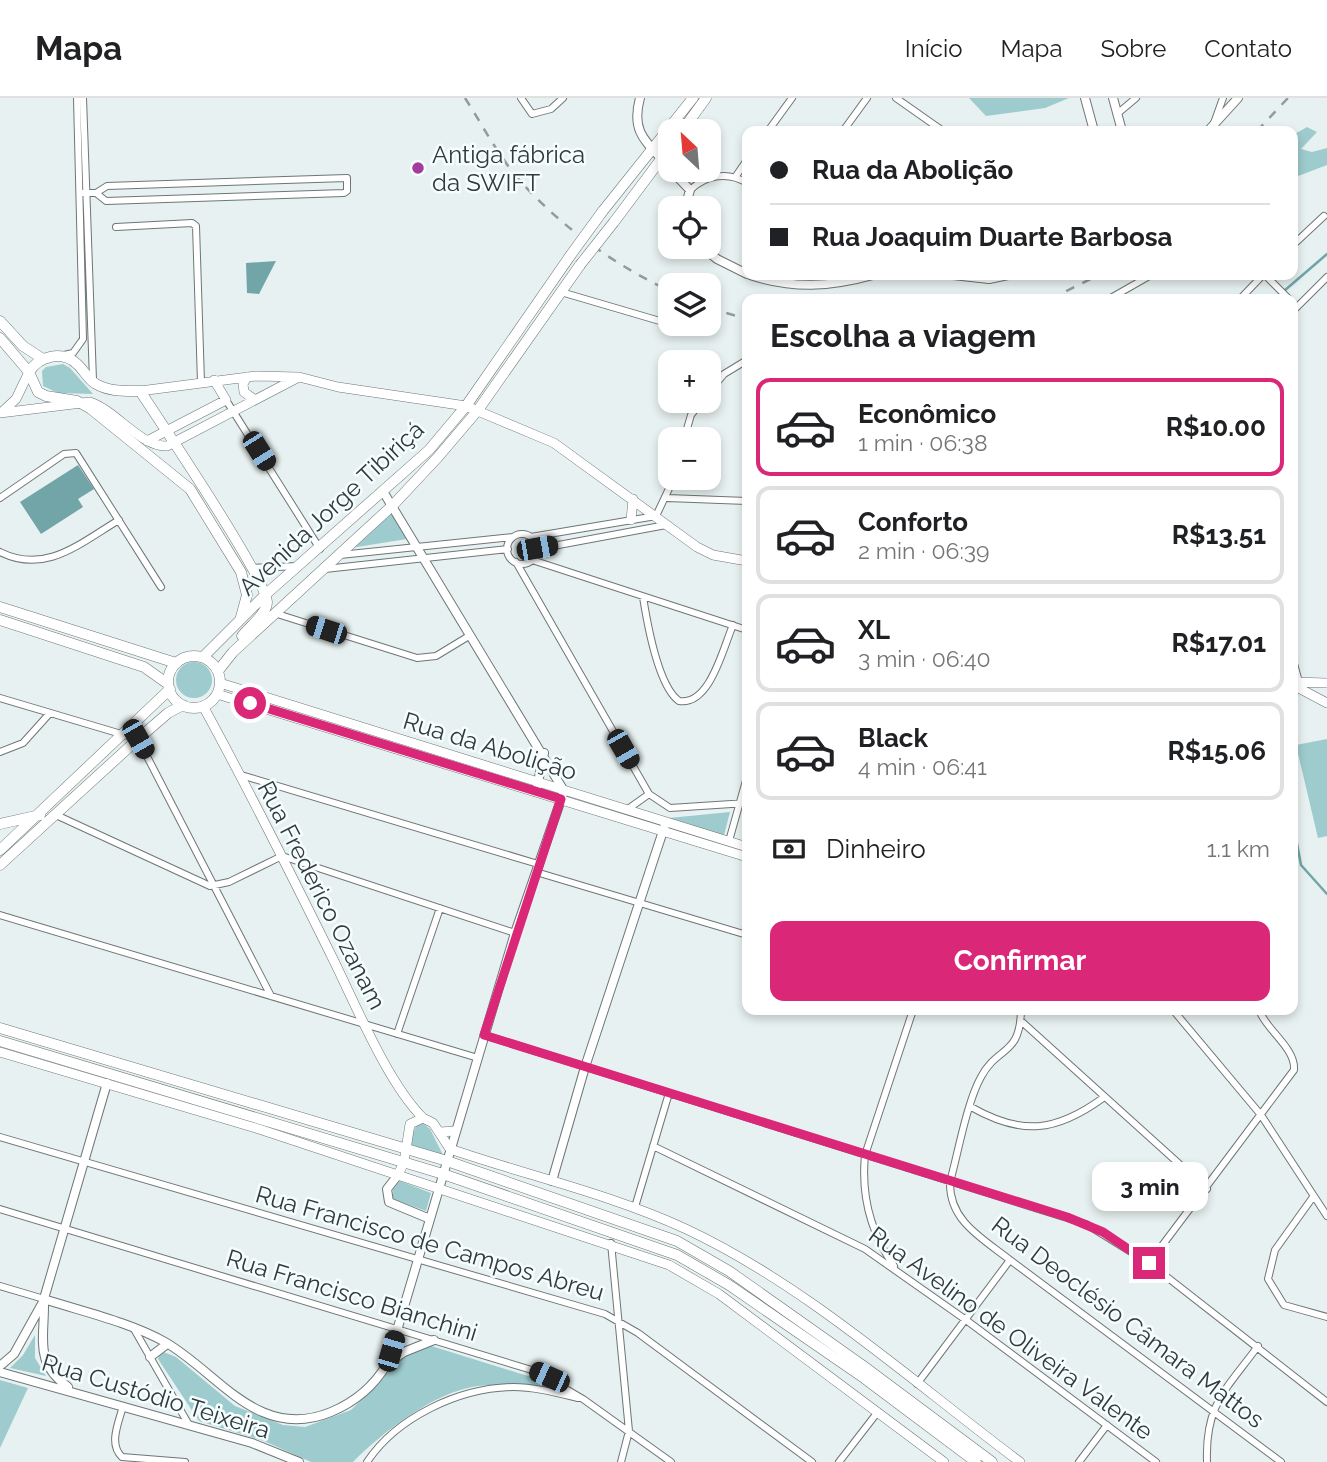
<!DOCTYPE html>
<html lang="pt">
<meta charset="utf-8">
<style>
body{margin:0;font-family:Raleway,sans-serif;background:#f2f2f2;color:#202124;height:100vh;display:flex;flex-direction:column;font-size:26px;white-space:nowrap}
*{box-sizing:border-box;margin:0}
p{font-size:23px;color:#757577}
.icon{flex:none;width:38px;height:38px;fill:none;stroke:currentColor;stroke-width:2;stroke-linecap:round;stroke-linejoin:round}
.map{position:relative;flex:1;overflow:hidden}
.drawer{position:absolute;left:742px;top:196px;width:556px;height:721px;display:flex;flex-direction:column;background:#fff;border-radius:14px;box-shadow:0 4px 10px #0003}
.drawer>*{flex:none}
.banner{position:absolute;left:742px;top:28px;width:556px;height:154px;border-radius:14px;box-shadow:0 4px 10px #0003;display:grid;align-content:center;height:154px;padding:0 28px;background:#fff}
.needle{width:46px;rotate:334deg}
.controls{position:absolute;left:658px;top:21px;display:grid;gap:14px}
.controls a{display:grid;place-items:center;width:63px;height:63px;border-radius:14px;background:#fff;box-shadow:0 4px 10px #0003;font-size:35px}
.end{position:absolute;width:32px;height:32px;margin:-16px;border:9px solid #db2777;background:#fff;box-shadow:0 0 0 4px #fff}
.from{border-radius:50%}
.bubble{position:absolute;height:49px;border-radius:14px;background:#fff;box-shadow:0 4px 10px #0003;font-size:23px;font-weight:700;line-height:49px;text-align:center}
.car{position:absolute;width:21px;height:42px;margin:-21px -10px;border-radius:9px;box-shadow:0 0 5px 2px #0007;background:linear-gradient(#222 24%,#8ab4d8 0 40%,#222 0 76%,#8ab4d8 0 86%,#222 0)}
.banner b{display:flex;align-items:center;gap:24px;height:66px;font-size:26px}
.banner b+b{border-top:2px solid #e0e0e0}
.banner i{width:18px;height:18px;background:#202124}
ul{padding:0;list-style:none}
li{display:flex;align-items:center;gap:21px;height:98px;margin:0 14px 10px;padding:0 14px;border:4px solid #e0e0e0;border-radius:14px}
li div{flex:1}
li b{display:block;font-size:26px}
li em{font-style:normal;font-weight:700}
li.on{border-color:#db2777}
li>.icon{width:63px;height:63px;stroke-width:1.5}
h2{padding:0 28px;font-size:32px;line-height:84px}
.pay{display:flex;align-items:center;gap:18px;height:77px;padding:0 28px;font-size:26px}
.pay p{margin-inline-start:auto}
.button{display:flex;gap:14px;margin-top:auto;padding:14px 28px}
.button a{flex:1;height:80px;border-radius:14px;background:#db2777;color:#fff;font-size:28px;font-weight:700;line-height:80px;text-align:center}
header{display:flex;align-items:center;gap:42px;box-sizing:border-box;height:98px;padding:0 35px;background:#fff;border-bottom:2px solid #e0e0e0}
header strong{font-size:33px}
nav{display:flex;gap:38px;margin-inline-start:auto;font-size:24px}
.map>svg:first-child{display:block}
.green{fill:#9ecbcd}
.water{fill:#71a5a8}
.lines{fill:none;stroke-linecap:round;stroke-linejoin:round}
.stream{stroke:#71a5a8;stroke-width:2.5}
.minor-casing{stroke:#6e7676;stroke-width:8}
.tertiary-casing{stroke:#6e7676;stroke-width:10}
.secondary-casing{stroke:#6e7676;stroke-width:10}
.primary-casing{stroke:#6e7676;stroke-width:11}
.minor{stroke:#fff;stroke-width:6}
.tertiary{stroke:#fff;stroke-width:8}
.secondary{stroke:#fff;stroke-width:9}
.primary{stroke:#fff;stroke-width:10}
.rail{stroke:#939a9a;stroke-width:2.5;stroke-dasharray:9 9;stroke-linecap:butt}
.primary-bridge-casing{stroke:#6e7676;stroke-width:11;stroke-linecap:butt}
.primary-bridge{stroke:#fff;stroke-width:10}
.route{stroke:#db2777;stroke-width:9}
.poi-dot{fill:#a43b9d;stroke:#f5feff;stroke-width:2.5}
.labels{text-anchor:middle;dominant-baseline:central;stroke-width:5;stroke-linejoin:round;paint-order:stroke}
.poi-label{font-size:24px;fill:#353939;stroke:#f5feff;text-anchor:start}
.street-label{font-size:24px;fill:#353939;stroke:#f5feff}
</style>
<header>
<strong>Mapa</strong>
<nav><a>Início</a><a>Mapa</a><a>Sobre</a><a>Contato</a></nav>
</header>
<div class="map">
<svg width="1327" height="1364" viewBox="0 0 1327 1364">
<rect width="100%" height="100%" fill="#e8f1f1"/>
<path class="green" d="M969,0H1069L1045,10L986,18Z
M1307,29L1317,34L1301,51L1312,54L1327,50V67L1293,80V37Z
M63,266L70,270L93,296L58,295L43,288L42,273L46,269Z
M393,413L407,441L351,450Z
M176 582a18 18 0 1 1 36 0a18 18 0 1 1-36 0Z
M1327,641V738L1318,740L1296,647Z
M730,714L723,741L670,726L669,720Z
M423,1025L430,1031L443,1057L408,1046L417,1026Z
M400,1083L431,1095L426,1113L393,1101V1091Z
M35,1237V1260L46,1278L10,1270L23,1257Z
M425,1246L541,1282L543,1286C538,1288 491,1286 478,1288C434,1294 384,1333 353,1364H311L264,1343L199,1323L158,1261L161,1253L176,1259L235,1308L283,1327L305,1329L351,1312L383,1281L398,1256L408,1248Z
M0,1282L28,1290L0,1350Z"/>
<path class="water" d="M276,163L259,196L247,195L246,165Z
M78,367L94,391L78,401L83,409L41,436L20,404Z"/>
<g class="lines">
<path class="stream" d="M1284,193L1327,156
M1293,724L1301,767L1327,796"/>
<g class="minor-casing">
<path id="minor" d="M83,0L93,282
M521,0L532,16L551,11L563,0
M896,0L943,33
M1117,16L1136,0
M1214,25L1223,0
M768,33L792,0
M843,33L867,0
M736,78L747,62
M690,92C706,77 728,73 747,85
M80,95H96L107,88L347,80V93L344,95L106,103L96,95
M116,129L192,125L196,128L201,284
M1293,147L1324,118
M1265,177L1289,201
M561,194L670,226
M1109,201L1151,177
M1240,201L1263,177
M1293,213L1327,179
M64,257L73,255L83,241L77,0
M709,294L724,276L747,262
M226,302L320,451
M684,341L691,317L702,303
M0,400L64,356L76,355L161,489
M667,400L747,403
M507 451a15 15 0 1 1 30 0a15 15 0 1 1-30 0Z
M531,439L656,418L674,380
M537,451L666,427
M0,454C46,477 80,445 119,422
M340,457L513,439
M532,462L747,532
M516,464L649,696L670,710L747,705
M251,470L299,468
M325,471L508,451
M643,499C647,524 658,588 679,603C710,608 723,550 733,527
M274,515L417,560L436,558L469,538
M1293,562L1299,584
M0,600L138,641L271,898
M0,654L23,645L50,615
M241,677L538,766
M628,711L649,696
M56,717L210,788L229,784L282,758L515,835
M729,743L747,679
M536,774L747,837
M0,817L478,960
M1021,912C1020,959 998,947 981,979C967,1004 958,1055 950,1084C949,1123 982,1140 1010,1162L1281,1364
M1173,912L1261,1017L1327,1118
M1021,923L1207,1091
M397,936L440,810
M484,937L1086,1126L1149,1165L1327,1304
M971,1009C1022,1038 1056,1034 1103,1000
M0,1039L605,1216L638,1235L812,1364
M653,1048L865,1151L966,1222L1156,1364
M1313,1099L1275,1152L1268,1181L1284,1207L1327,1219
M635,1109L669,995
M0,1111L535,1273L583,1301L671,1364
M611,1145L629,1333L621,1364
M1149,1165L1294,972C1296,950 1266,932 1259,912
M894,1168C870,1134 861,1098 865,1057L913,912
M0,1188L44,1201
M134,1231L189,1327
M917,1286L1010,1162
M123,1308C119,1324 108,1346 122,1359L185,1364
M367,1364C397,1319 459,1290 513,1289C535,1289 557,1295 578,1300
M839,1364L877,1315
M1079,1364L1107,1327
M1207,1364C1205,1306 1226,1292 1258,1248"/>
</g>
<g class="tertiary-casing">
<path id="tertiary" d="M640,0C630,36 648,45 670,70
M1085,0L1094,33
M1113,0L1122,33
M1208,33L1238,0
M671,72L690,92L685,110
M702,149L717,161L747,176
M750,177C793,191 830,189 873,177
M953,177L989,181L1008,177
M536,694L544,655
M398,1077L387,1091L389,1104L430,1121
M552,1083L585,969L665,727
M44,1201C84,1214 129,1224 165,1244C219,1275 258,1344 331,1314C355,1304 374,1288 387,1266L515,835L564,693L384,395
M44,1207C44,1244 35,1265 68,1289
M150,1259L167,1246
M389,1265L404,1254L434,1242
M0,1268L14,1256L43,1204L107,985
M0,1274L252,1345L299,1364"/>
</g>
<g class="secondary-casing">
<path id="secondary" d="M247,279L243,286L244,294L255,302
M140,293L256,278L299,279L338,289L466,308L554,345L697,449L713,457L747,463
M2,314L16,301L29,274
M0,315L90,304C115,312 142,350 167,348L297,280
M147,343L226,302L214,282
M631,422L633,401
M1293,584L1327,585
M220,585L747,749
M1293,587L1327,605
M217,596L747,759
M203,608C249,692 292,778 334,863C357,910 388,985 423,1020
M0,954L259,1031L669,1167L719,1196L944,1364
M440,1034L455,1033
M398,1077L404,1064L410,1026L423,1020L433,1025L450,1051C529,1078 610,1096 686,1131C806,1187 914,1285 1020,1364"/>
</g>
<g class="primary-casing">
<path id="primary" d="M682,33L706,0
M602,114L693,0
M614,124L670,49
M0,223L23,248L43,261
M0,240L29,274L38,294L46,298L77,303L91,311L190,391L241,474L247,497L241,519
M29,274C39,258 62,252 77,266C84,272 88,282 96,286C110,294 126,293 140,293C160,323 266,481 267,504C267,516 249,529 242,538
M0,509L176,565
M0,522L144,569L168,586
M168 584a26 26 0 1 1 52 0a26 26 0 1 1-52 0Z
M203,559L265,497L429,352L466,308L570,158
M218,573L233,554L393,407L438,359L478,312L580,167
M0,726L40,717
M0,752L170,591
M0,767L138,641L168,615L183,607
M0,930L447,1063L677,1143L729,1173L862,1267L992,1364
M0,943L443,1076L677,1157L729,1187L864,1280L976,1364"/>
</g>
<use href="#minor" class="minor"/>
<use href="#tertiary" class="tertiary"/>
<use href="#secondary" class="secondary"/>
<use href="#primary" class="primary"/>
<path class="rail" d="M465,0C483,28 500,61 522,85C564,131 615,167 670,193
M1257,33L1288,0
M1050,201L1099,177
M709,210L747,221"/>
<g class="primary-bridge-casing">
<path id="primary-bridge" d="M570,158L602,114
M580,167L614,124"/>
</g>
<use href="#primary-bridge" class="primary-bridge"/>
</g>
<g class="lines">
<path class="route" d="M250,605L561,701L484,937L1067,1119L1103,1134L1149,1165"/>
</g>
<circle class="poi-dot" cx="418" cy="70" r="7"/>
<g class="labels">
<g class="poi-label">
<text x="432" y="56">Antiga fábrica<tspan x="432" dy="28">da SWIFT</tspan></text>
</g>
<g class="street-label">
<text transform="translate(331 410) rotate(-43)">Avenida Jorge Tibiriçá</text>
<text transform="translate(490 648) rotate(17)">Rua da Abolição</text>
<text transform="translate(322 797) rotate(63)">Rua Frederico Ozanam</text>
<text transform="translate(430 1145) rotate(16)">Rua Francisco de Campos Abreu</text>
<text transform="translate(352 1197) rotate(17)">Rua Francisco Bianchini</text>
<text transform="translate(1128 1224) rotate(37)">Rua Deoclésio Câmara Mattos</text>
<text transform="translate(1011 1235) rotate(36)">Rua Avelino de Oliveira Valente</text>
<text transform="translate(156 1298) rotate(17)">Rua Custódio Teixeira</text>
</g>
</g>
</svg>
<div class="controls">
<a><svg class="needle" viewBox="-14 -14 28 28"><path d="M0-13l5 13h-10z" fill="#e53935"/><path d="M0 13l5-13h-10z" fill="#757577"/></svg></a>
<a><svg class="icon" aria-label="locate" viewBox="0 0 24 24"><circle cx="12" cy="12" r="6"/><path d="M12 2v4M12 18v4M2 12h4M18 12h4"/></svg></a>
<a><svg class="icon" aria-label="layers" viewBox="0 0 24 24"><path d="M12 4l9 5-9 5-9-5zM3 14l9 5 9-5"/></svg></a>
<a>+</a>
<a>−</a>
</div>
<i class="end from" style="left:250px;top:605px"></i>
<i class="end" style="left:1149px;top:1165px"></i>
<div class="bubble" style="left:1092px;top:1064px;width:116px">3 min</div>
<i class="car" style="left:259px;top:353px;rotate:148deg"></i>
<i class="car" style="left:537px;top:450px;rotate:80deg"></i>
<i class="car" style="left:326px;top:532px;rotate:288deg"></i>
<i class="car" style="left:138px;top:641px;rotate:150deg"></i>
<i class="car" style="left:623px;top:651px;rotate:150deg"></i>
<i class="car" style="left:391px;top:1253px;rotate:16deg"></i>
<i class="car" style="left:549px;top:1279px;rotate:294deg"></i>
<div class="banner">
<b><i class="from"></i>Rua da Abolição</b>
<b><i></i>Rua Joaquim Duarte Barbosa</b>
</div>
<section class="drawer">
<h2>Escolha a viagem</h2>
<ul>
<li class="on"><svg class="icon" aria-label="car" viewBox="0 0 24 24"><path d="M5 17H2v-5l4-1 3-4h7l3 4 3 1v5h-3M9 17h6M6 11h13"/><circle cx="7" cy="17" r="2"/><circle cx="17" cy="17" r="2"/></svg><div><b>Econômico</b><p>1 min · 06:38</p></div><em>R$10.00</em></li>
<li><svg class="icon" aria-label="car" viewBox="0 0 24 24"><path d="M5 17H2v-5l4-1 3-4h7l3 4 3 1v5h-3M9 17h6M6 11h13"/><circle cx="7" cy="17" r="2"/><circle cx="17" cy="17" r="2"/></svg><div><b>Conforto</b><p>2 min · 06:39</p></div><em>R$13.51</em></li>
<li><svg class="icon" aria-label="car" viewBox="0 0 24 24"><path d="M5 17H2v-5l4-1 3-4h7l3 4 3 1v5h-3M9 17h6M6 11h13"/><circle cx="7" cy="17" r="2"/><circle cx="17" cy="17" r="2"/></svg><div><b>XL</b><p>3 min · 06:40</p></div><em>R$17.01</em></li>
<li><svg class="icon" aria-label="car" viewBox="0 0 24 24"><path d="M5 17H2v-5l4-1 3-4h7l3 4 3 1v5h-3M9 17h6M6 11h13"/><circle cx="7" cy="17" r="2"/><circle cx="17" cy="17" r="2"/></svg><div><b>Black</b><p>4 min · 06:41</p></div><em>R$15.06</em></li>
</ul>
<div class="pay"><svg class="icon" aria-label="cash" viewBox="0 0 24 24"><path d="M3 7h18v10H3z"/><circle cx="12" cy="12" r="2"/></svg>Dinheiro<p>1.1 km</p></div>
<div class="button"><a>Confirmar</a></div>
</section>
</div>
